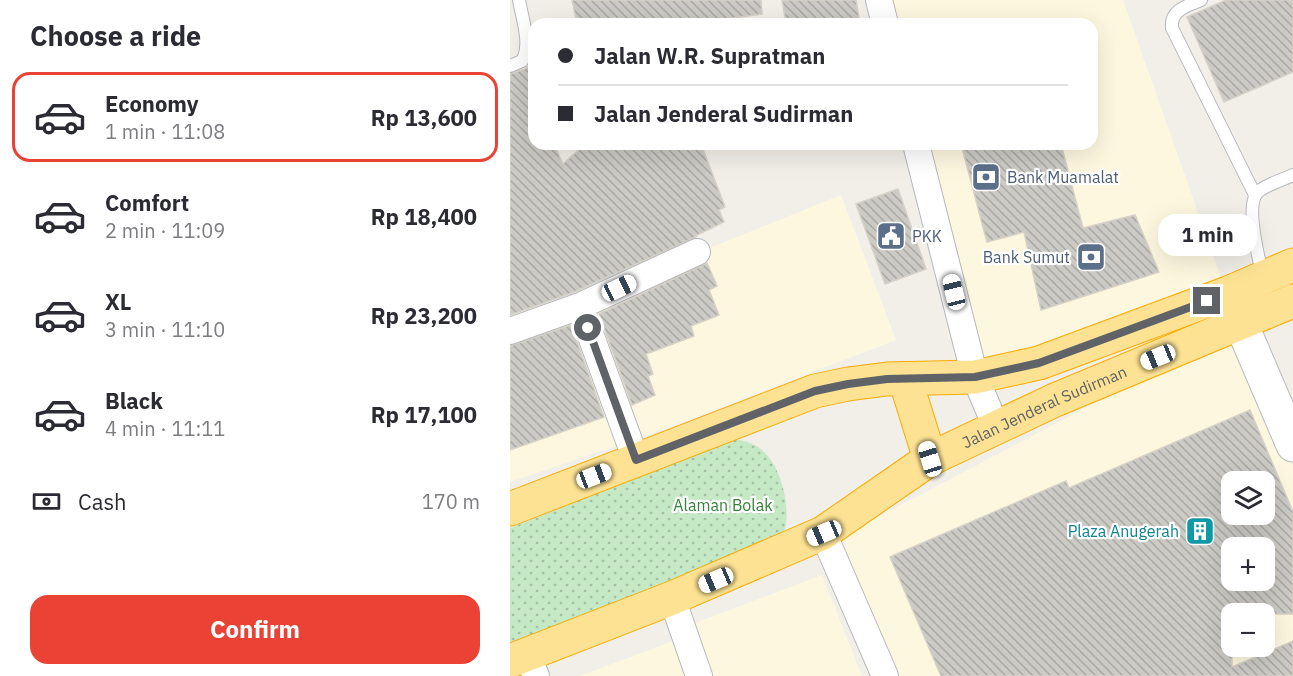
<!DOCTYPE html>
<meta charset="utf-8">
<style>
body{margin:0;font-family:"IBM Plex Sans",sans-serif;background:#f2f2f3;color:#2b2b33;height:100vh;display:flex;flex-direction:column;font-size:22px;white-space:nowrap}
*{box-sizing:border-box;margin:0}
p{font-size:20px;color:#7c7c81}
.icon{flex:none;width:33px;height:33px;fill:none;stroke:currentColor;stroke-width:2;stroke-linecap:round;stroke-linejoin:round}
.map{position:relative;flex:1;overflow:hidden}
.side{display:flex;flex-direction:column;background:#fff;width:510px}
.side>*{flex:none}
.banner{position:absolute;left:18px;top:18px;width:570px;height:132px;border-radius:18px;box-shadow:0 6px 24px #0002;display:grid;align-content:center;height:132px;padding:0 30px;background:#fff}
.tools{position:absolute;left:711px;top:471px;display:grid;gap:12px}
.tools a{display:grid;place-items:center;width:54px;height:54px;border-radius:12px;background:#fff;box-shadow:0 6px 24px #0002;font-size:30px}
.end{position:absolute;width:27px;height:27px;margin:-14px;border:8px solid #5f6368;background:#fff;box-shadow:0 0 0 3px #fff}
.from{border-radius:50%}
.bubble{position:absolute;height:42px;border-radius:18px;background:#fff;box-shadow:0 6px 24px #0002;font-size:20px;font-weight:800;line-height:42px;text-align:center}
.car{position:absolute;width:18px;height:36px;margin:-18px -9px;border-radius:8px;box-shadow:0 0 4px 2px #0007;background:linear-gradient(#fff 24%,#345 0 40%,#fff 0 76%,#345 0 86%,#fff 0)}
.banner b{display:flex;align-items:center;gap:21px;height:57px;font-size:22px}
.banner b+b{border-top:2px solid #e1e1e2}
.banner i{width:15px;height:15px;background:#2b2b33}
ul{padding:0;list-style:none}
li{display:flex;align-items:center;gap:18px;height:90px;margin:0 12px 9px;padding:0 18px;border:3px solid transparent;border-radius:18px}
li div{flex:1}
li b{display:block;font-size:22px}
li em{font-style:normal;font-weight:800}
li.on{border-color:#ea4335}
li>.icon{width:54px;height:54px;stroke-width:1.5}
h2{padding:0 30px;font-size:27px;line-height:72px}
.pay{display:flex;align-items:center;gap:15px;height:66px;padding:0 30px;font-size:22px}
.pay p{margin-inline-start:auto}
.primary-button{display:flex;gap:12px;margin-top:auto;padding:12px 30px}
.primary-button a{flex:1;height:69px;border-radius:18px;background:#ea4335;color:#fff;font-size:24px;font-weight:800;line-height:69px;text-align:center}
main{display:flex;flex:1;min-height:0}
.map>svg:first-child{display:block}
.commercial{fill:#fef7e0;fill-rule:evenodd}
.park{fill:url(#park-dots)}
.building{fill:url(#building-back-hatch);stroke:#d6d1c6;stroke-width:1.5;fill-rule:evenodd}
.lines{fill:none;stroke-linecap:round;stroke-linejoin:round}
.lane-casing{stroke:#b5b8bc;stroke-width:14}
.street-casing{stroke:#b5b8bc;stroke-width:28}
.secondary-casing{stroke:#b6babf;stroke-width:35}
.highway-casing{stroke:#f9ab00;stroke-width:35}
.lane{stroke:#fff;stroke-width:12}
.street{stroke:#fff;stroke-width:26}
.secondary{stroke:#fff;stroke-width:33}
.highway{stroke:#fde293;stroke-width:33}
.route{stroke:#5f6368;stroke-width:8}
.labels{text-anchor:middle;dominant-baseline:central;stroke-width:4.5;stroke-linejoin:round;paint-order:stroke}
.service-label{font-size:16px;fill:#4e5e75;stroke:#fff;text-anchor:start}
.street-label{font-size:16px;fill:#5f6368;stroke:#fff}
.park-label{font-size:16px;fill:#348238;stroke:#fff}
.culture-label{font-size:16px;fill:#0d838f;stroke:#fff;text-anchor:end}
</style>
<main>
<section class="side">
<h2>Choose a ride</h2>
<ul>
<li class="on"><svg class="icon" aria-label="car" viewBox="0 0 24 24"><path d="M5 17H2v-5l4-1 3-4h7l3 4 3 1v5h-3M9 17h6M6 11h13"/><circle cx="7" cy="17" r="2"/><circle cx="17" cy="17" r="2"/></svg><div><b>Economy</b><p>1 min · 11:08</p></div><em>Rp 13,600</em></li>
<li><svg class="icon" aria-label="car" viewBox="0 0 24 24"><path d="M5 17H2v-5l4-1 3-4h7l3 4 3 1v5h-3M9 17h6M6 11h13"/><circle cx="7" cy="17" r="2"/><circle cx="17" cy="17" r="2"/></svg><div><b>Comfort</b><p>2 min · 11:09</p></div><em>Rp 18,400</em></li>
<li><svg class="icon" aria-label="car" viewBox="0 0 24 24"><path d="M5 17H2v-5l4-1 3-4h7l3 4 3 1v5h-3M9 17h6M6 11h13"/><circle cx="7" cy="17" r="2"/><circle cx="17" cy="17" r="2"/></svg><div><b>XL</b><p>3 min · 11:10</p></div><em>Rp 23,200</em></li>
<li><svg class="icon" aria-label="car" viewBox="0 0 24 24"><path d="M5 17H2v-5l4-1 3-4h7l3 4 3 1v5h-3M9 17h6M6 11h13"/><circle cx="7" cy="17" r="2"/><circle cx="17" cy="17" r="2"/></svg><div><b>Black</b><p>4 min · 11:11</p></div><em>Rp 17,100</em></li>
</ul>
<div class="pay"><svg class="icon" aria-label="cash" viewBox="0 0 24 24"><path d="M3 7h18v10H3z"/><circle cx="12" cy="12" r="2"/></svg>Cash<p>170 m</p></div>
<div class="primary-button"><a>Confirm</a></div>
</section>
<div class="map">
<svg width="783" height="676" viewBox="0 0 783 676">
<defs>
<pattern id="park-dots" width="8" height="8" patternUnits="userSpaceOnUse" patternTransform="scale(1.5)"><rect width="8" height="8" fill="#c5e8c5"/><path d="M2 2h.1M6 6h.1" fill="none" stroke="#a3c0a4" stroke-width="1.8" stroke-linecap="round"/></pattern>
<pattern id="building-back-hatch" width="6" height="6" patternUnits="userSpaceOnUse" patternTransform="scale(1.5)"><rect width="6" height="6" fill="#cccac5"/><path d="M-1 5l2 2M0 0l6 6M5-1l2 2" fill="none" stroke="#a9a8a4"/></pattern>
</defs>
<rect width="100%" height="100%" fill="#f1efe8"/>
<path class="commercial" d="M380,0H613L713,283L545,349L470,362L416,144H582V24H386Z
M331,195L386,340L125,440L76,298Z
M62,304L112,444L0,482V328Z
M724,330L783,465V676H383L326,539ZM722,482H754V514H722ZM722,548H754V580H722ZM722,614H754V646H722Z
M312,575L352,676H196L177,626Z
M166,640L179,676H70Z"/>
<path class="park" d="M226,439C233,441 242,443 248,447C270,462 279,500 276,524C275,531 270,539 267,546L0,647V528Z"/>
<path class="building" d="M62,0H251L252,14L176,24H67Z
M272,0H346L350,24H276Z
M716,0H783V72L714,102L677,17Z
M24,62V144H44L53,164L75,144H191L215,207L209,210L214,222L185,236L186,237L64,292L0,315V74L15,69Z
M451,144H551L573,228L625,215L649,272L531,310L514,232L477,242Z
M388,189L416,269L375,284L346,204Z
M197,263L207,286L199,290L209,315L181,326L184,336L136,354L143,374L138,376L145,395L122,405L89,314Z
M61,325L94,417L0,450V346Z
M740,410L783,512V614H722V667L783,641V676H431L380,557L556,481L559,488ZM722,482H754V514H722ZM722,548H754V580H722Z"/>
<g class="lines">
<g class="lane-casing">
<path id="lane" d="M691,0C677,6 660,10 662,28L745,195
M0,66L12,61C22,45 12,18 9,0
M753,277C749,260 734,202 749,191C758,184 772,180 783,175"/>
</g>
<g class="street-casing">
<path id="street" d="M369,0L375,24
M406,144L465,377L487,429
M70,306L126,460
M0,331L70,306L187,252
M313,533L375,676
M162,598L189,676
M18,656L26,676"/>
</g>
<g class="secondary-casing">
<path id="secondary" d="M720,298L783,445"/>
</g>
<g class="highway-casing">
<g id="highway">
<path d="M395,379L420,459"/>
<path d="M0,509L305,391L338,384L377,379L465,377L529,363L718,293L783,265"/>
<path id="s1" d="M0,661L162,598L313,533L420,459L545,400L783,301"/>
</g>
</g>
<use href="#lane" class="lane"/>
<use href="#street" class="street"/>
<use href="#secondary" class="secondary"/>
<use href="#highway" class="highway"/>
</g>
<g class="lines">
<path class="route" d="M78,328L126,460L305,391L338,384L377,379L465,377L529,363L697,301"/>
</g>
<defs>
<g id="bank-square" transform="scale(1.5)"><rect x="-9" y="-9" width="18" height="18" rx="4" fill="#5c6f8a" stroke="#fff"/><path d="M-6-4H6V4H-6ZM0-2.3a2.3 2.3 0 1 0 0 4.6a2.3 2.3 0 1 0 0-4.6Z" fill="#fff"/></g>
<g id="civic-square" transform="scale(1.5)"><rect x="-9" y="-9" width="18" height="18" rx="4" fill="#5c6f8a" stroke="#fff"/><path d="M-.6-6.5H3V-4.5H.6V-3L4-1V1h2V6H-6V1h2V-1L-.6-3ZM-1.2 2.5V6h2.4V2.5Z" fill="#fff"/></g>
<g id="building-square" transform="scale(1.5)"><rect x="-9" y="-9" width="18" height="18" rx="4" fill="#0f9aa8" stroke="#fff"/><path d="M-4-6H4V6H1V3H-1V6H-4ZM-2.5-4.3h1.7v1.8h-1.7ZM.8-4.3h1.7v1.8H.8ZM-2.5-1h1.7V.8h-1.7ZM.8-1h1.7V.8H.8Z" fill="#fff"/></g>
</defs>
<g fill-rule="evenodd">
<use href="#bank-square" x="476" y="177"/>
<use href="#civic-square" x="381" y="236"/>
<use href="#bank-square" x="581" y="257"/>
<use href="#building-square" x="690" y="531"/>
</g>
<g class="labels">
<g class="service-label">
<text x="497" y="177">Bank Muamalat</text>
<text x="402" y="236">PKK</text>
<text x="560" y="257" text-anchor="end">Bank Sumut</text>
</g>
<g class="street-label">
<text stroke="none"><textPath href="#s1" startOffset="594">Jalan Jenderal Sudirman</textPath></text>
</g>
<g class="park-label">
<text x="213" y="505">Alaman Bolak</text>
</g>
<g class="culture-label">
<text x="669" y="531">Plaza Anugerah</text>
</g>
</g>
</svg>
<div class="tools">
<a><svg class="icon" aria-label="layers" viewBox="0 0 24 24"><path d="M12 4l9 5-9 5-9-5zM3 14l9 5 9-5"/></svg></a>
<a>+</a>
<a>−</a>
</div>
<i class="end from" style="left:78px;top:328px"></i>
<i class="end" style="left:697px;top:301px"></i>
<div class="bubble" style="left:648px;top:214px;width:99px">1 min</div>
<i class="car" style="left:109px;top:288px;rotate:65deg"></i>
<i class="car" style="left:444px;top:292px;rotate:346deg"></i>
<i class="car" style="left:648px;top:357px;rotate:248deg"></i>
<i class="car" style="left:420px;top:459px;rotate:343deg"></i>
<i class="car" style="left:84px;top:476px;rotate:69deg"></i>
<i class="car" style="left:314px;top:533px;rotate:247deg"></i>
<i class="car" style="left:206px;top:580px;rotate:247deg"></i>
<div class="banner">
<b><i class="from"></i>Jalan W.R. Supratman</b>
<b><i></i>Jalan Jenderal Sudirman</b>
</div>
</div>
</main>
